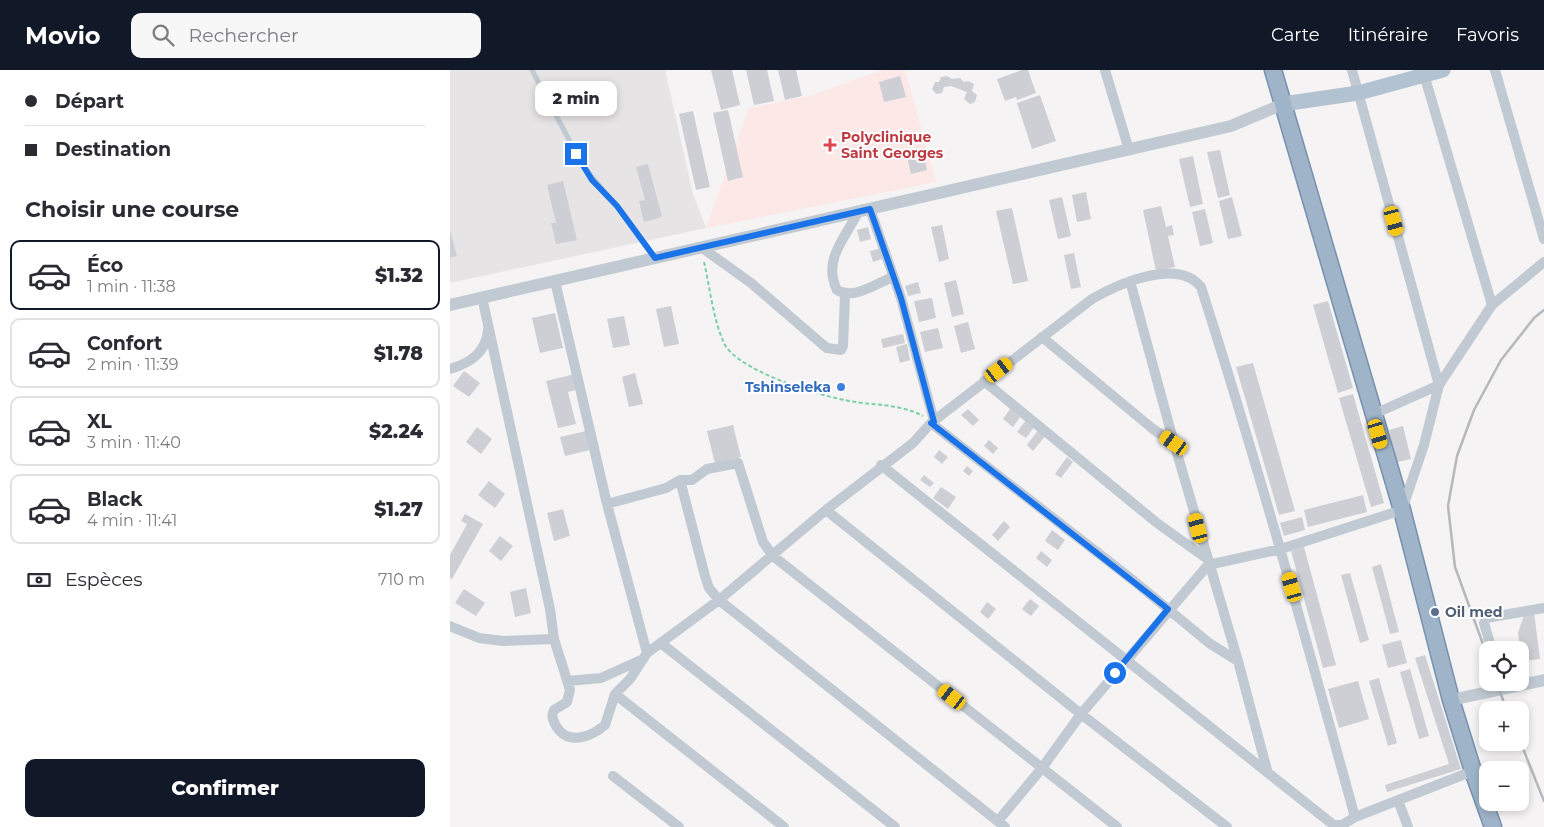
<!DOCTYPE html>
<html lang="fr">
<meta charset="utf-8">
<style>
body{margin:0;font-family:Montserrat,sans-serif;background:#f7f7f7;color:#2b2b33;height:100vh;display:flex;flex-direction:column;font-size:19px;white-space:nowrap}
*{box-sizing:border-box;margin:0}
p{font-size:16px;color:#7c7c81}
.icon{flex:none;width:28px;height:28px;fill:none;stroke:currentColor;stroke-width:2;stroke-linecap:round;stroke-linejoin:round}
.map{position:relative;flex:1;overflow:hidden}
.details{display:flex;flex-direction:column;background:#fff;width:450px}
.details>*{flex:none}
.hud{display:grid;align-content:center;height:110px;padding:0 25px;background:#fff}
.tools{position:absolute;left:1029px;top:571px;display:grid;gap:10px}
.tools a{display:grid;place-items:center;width:50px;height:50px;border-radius:10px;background:#fff;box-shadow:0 2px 8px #0003;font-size:25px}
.end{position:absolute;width:22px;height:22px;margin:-11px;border:6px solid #1a73e8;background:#fff;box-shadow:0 0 0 2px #fff}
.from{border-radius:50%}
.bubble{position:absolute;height:35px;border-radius:10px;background:#fff;box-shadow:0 2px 8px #0003;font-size:16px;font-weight:800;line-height:35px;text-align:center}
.car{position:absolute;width:15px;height:30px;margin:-15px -8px;border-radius:6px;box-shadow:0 0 4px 1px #0007;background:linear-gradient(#f5c518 24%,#345 0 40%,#f5c518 0 76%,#345 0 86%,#f5c518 0)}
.hud b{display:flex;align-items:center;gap:18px;height:48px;font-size:19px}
.hud b+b{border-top:1px solid #e1e1e2}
.hud i{width:12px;height:12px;background:#2b2b33}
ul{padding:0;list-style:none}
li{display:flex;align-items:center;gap:15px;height:70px;margin:0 10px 8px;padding:0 15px;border:2px solid #e1e1e2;border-radius:10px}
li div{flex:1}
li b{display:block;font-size:19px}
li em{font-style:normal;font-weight:800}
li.current{border-color:#111827}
li>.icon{width:45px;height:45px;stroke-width:1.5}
h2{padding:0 25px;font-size:22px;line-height:60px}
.pay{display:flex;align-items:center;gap:12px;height:55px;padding:0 25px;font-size:19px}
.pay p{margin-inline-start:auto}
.button{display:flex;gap:10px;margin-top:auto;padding:10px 25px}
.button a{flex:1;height:58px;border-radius:10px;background:#111827;color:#fff;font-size:20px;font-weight:800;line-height:58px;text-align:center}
header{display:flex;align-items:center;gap:30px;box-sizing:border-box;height:70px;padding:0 25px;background:#111827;color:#fff}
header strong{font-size:24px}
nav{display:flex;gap:28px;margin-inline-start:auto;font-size:18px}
.search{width:350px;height:45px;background:#f7f7f7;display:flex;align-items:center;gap:12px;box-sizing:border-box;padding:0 18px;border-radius:10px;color:#7c7c81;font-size:19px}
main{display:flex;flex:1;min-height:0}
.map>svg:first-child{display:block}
.education{fill:#e6e4e5}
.medical{fill:#fce8e6}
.building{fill:#cdcfd5}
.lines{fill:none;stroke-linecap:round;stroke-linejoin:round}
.trunk-casing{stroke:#7690ad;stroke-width:19}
.path{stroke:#7ad0a6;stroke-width:2;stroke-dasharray:4 2.5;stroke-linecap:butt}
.service{stroke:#c1cad2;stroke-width:5}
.minor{stroke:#c1cad2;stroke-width:10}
.tertiary{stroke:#c1cad2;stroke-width:12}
.primary{stroke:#b3c2d1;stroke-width:15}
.trunk{stroke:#9fb4c9;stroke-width:16}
.rail{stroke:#b5b8bd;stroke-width:2.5}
.route{stroke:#1a73e8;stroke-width:6}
.health-dot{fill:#e0444e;stroke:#fff;stroke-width:2}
.shop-dot{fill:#3f7fe0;stroke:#fff;stroke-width:2}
.service-dot{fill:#5c6f8a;stroke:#fff;stroke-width:2}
.labels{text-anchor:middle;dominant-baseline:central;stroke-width:4;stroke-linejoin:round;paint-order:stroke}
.health-label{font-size:14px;font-weight:bold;fill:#be3a42;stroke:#fff;text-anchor:start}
.shop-label{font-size:14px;font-weight:bold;fill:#366cbe;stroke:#fff;text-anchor:end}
.service-label{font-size:14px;font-weight:bold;fill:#4e5e75;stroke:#fff;text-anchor:start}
</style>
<header>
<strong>Movio</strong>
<div class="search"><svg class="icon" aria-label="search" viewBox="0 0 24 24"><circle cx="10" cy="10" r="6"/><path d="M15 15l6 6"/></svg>Rechercher</div>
<nav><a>Carte</a><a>Itinéraire</a><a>Favoris</a></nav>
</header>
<main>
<section class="details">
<div class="hud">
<b><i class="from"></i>Départ</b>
<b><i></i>Destination</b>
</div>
<h2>Choisir une course</h2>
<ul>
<li class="current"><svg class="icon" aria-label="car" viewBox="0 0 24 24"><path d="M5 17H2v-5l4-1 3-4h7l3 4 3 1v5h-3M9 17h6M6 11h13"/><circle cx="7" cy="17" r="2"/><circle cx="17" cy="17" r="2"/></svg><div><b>Éco</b><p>1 min · 11:38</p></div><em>$1.32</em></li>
<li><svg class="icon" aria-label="car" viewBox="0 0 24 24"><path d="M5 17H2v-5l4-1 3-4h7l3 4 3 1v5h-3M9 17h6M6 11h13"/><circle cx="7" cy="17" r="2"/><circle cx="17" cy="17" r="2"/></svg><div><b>Confort</b><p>2 min · 11:39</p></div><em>$1.78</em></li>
<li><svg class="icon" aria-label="car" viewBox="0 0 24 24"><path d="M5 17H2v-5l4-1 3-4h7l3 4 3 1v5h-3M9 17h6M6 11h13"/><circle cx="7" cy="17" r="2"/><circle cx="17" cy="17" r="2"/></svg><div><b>XL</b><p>3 min · 11:40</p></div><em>$2.24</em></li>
<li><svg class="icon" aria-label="car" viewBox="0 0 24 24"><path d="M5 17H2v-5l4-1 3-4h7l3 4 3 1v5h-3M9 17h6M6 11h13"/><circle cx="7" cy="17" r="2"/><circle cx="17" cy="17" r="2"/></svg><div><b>Black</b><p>4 min · 11:41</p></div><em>$1.27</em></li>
</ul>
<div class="pay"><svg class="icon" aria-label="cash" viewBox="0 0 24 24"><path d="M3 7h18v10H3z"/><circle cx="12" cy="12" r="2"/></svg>Espèces<p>710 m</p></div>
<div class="button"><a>Confirmer</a></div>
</section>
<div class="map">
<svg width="1094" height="757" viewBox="0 0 1094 757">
<rect width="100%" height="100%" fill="#f5f3f3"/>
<path class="education" d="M0,0H215L243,124L256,158L0,213Z"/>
<path class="medical" d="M433,0H455L486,112L256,158L299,38L359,26Z"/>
<path class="building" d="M261,0H282L290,35L271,40Z
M296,0H317L324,31L304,35Z
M328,0H346L352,26L335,30Z
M572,0H578L586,23L567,30L566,27L555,31L547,9Z
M450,6L456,27L434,32L429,12Z
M497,6L502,9L510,8L514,12L518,11L524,14L522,21L527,25L525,32L520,34L514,29L517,22L501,16L494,17L492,23L486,24L482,19L485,12H489L491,7Z
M590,25L606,71L582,79L567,33Z
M278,40L293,107L278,111L263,43Z
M243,41L260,117L246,120L229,44Z
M472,79L477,100L461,104L456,82Z
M770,80L780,125L768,128L757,82Z
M743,86L753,134L740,137L729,89Z
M198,94L212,147L194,152L189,131L195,130L186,97Z
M113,111L127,170L106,174L101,153H106L97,115Z
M636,122L641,149L627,152L622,125Z
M612,127L621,166L608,169L599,130Z
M782,127L792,166L778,169L769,131Z
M711,136L716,157L722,155L724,165L718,166L725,197L706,201L693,140Z
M562,138L578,211L563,214L546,141Z
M755,139L763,173L750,176L742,142Z
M492,155L499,189L489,192L481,157Z
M418,157L421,169L410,172L407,160Z
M0,160L7,186L0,188Z
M429,179L432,189L423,192L420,181Z
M624,183L631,217L621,219L614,185Z
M506,210L514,244L502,247L494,213Z
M468,212L471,223L458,226L455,216Z
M482,228L486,248L469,252L464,231Z
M878,231L903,318L888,323L863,235Z
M221,236L229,274L214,277L206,239Z
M105,243L113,278L90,283L82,248Z
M174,246L180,275L163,278L157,249Z
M518,252L525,279L511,283L504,256Z
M488,258L493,278L475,282L470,262Z
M453,264L455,273L433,278L431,269Z
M457,274L460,290L450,293L446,277Z
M803,293L845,441L829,445L786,297Z
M14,301L30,313L19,327L3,316Z
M185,303L193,334L179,337L172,307Z
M125,304L129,319L118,322L126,354L108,358L96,311Z
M903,324L934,433L921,437L889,328Z
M518,339L529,350L523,356L511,345Z
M560,339L570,347L563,357L553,349Z
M577,349L585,356L576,368L567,362Z
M283,355L291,387L265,394L257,361Z
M953,356L961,389L947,392L939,360Z
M27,357L42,369L31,384L16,372Z
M589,359L596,365L583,381L577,375Z
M136,361L140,380L115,386L110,367Z
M539,370L548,378L543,384L534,376Z
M489,380L498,387L492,394L484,387Z
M617,387L623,392L611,408L605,404Z
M517,396L523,401L519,406L513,401Z
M474,405L484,413L480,417L470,410Z
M39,411L55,424L45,438L28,425Z
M491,417L506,427L498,439L483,428Z
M913,425L917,442L858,457L854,440Z
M113,439L120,466L104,471L97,443Z
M15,444L33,454L2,509L0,508V485L17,454L11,451Z
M852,447L855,460L834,466L830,453Z
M554,451L560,457L548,471L542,465Z
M602,460L615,470L608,480L595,471Z
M50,466L63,476L51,491L39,481Z
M854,477L886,595L873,598L841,481Z
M591,481L602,490L597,497L586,488Z
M931,494L949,562L940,564L922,497Z
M900,503L919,570L910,573L891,505Z
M76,518L81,543L65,547L60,522Z
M14,519L35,533L26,546L5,533Z
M580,529L589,536L581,546L572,539Z
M537,532L546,539L538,549L530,542Z
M1075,542H1084L1090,589L1071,591L1068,563Z
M951,570L957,593L938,598L932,575Z
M975,585L1011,699L937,722L935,715L999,694L965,588Z
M960,599L979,666L969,669L950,602Z
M929,608L947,673L938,676L919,611Z
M908,611L919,649L889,658L878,619Z"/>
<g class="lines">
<g class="trunk-casing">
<path id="trunk" d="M823,0L952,440L1001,630L1023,701L1043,757"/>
</g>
<path class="path" d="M254,192C260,218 263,249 274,273C286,300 367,325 395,330C421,336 449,333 473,346"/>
<path class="service" d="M82,0L133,96L167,136L205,187"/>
<path class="minor" d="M655,0L679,80
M902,0L989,315L922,345
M1045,0L1094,169
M973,1L1042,235
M420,139L451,228L484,351
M408,142C396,167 372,190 387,220C404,230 425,214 443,207
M251,177L301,213L372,274L377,278L391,280L393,276L395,225
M105,211L157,434L197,583
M680,211L724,373L788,591L817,700
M32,227L100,539L104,569L120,620L117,632L104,640C101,646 103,650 106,656C118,676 141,667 155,655L165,624L180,609L197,583L269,530L376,440L463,373L481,353L642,229C668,214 728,187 751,217C807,392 856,569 905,747
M592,267L703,359L724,373
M0,299C20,293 36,283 38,260
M534,311L707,453L756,488
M481,353L684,511L759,573L788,591
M431,395L886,757
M230,410L255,506L259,518L269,530L555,757
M157,434L216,418L230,410H242L257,399L288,393L313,472L323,486L667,757
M376,440L631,644L777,757
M0,556L29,568L53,571L104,569
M212,574L445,757
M1042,580L1034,553L1036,548L1094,538
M118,611L151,608L191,590
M165,624L334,757
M163,706L229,757
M948,730L958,757
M548,751L592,698L631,644L758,495L831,479L952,440L974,375L989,315L1042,235L1094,192
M886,755H892L905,747L1023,701"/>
<path class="tertiary" d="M0,235L781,56L833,34
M1001,630L1094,610"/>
<path class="primary" d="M833,34L908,23L993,0"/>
<use href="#trunk" class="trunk"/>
<path class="rail" d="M1038,588L1005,497L998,436L1007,386L1024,340L1051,290L1084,248L1094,240
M1046,612L1057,640
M1070,671L1094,731"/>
</g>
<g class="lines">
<path class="route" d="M126,84L142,110L167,136L205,188L420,139L451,228L484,352L481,353L718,539L665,603"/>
</g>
<path class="health-dot" d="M377.5 67.5h5v5h5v5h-5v5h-5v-5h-5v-5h5z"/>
<circle class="shop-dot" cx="391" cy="317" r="5"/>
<circle class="service-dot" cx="985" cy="542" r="5"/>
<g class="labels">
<g class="health-label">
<text x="391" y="67">Polyclinique<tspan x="391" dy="16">Saint Georges</tspan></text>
</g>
<g class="shop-label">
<text x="381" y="317">Tshinseleka</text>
</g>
<g class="service-label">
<text x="995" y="542">Oil med</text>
</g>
</g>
</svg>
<div class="tools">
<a><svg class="icon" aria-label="locate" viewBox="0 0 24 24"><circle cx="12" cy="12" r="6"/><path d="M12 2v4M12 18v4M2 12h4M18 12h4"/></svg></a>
<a>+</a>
<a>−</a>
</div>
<i class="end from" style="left:665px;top:603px"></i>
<i class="end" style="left:126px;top:84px"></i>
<div class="bubble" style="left:85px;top:11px;width:82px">2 min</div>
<i class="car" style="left:944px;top:151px;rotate:165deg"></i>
<i class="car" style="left:549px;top:300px;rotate:53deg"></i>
<i class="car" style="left:928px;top:364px;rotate:163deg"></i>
<i class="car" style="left:724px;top:373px;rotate:305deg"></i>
<i class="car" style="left:748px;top:458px;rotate:345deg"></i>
<i class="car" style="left:842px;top:517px;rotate:344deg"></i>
<i class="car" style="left:502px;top:627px;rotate:308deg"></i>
</div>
</main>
